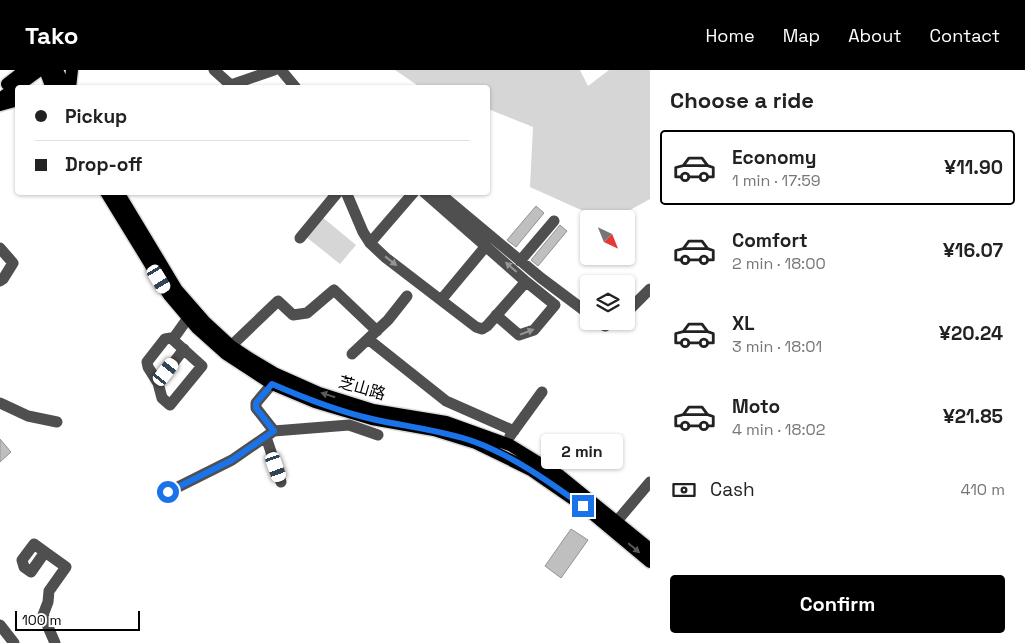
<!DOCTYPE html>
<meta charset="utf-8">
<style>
body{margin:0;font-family:"Space Grotesk","Noto Sans SC",sans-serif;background:#f2f2f2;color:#222;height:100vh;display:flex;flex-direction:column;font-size:19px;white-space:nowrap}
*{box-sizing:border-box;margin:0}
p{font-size:16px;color:#767676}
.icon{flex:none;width:28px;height:28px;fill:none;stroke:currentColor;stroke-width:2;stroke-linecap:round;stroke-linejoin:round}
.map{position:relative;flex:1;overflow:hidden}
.panel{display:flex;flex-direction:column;background:#fff;width:375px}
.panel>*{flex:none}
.hud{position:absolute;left:15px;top:15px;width:475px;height:110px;border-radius:5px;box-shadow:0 1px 4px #0004;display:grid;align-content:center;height:110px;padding:0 20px;background:#fff}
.needle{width:32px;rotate:137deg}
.fabs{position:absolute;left:580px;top:140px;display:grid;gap:10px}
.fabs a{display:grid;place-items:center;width:55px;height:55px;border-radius:5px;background:#fff;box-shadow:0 1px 4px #0004;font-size:25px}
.scale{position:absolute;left:15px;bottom:12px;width:125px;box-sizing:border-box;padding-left:5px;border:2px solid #000;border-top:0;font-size:14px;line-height:18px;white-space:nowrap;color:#000;-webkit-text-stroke:4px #fff;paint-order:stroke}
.end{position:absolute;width:22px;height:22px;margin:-11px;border:6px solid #1a73e8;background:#fff;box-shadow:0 0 0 2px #fff}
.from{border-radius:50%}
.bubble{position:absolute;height:35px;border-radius:5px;background:#fff;box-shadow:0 1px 4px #0004;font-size:16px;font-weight:700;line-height:35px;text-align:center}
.car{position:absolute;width:15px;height:30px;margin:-15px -8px;border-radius:6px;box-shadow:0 0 4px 1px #0007;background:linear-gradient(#fff 24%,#345 0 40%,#fff 0 76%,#345 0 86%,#fff 0)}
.hud b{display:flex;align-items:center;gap:18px;height:48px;font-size:19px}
.hud b+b{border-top:1px solid #e0e0e0}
.hud i{width:12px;height:12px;background:#222}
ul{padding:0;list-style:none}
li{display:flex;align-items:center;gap:15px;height:75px;margin:0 10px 8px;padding:0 10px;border:2px solid transparent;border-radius:5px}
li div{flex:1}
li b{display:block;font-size:19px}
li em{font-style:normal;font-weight:700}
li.active{border-color:#000}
li>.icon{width:45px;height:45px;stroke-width:1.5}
h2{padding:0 20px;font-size:22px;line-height:60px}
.pay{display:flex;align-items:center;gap:12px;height:55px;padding:0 20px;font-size:19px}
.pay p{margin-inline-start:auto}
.button{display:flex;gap:10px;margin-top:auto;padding:10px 20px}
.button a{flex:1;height:58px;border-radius:5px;background:#000;color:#fff;font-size:20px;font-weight:700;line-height:58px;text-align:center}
header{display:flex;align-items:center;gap:30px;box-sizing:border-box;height:70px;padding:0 25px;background:#000;color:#fff}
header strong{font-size:24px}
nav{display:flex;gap:28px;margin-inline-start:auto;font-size:18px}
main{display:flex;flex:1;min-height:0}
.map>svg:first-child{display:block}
.green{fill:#d6d6d6}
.building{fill:#bfbfbf;stroke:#939393}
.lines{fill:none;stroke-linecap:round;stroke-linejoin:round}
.major-casing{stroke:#dbdbdb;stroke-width:15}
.minor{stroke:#4f4f4f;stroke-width:11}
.major{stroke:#000;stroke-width:12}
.oneway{fill:#959595}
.oneway2{fill:#595959}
.route{stroke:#1a73e8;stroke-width:6}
.labels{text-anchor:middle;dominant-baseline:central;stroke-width:4.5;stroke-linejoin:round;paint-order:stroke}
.street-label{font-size:16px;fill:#000;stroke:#fff}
</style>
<header>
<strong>Tako</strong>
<nav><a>Home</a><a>Map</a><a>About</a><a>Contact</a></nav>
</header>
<main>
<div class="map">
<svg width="650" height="573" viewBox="0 0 650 573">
<rect width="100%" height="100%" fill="#fff"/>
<path class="green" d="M395,0H580L588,16L609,0H650V129L614,149H601L530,117L533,57L488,39V18L420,17Z
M321,146L356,175L340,194L305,166Z"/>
<path class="building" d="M536,136L544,143L516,177L507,170Z
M560,155L567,161L538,196L531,190Z
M0,369L11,382L0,392Z
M571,459L588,470L561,508L545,496Z"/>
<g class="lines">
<g class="major-casing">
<path id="major" d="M45,0L52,18
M57,0L65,18
M7,14L25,0
M70,18L72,0
M0,29L40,0
M0,35L18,30
M106,122L169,225L197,258L226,284L272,314L315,332L372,349L434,360L476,373L531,400L583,436L650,492
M118,122L177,220L205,252L231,276L249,288L274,303L319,323L373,340L446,352L510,375L559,405L650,479"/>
</g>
<path class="minor" d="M214,0L234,18
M281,0L296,18
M227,18L231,15L274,0
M346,122L363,162L370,173L386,188L476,257L482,259L487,256L523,215L524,210L424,122
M438,122L541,208L589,244
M300,168L338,122
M370,173L414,122
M0,178L13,193L3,209L0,211
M520,191L554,151
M441,230L486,176
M626,243L650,219
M496,245L519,265L534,260L555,235L524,210
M598,251L605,256L613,251
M171,268L202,296L170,335L162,328L158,313L148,297L147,292L165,269Z
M173,269L188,248
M368,269L446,331L514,361
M231,276L278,231L293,245L307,243L334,220L377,261
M352,284L388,250L407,226
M158,313L184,279
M272,314L256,333V338L274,361
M0,333L28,346L57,352
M510,366L542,322
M266,367L281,412
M168,422L232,390L274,361L349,355L378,365
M617,451L650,412
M34,474L45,482L31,502L24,497L22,490Z
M45,482L66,497L49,521L48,532L43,545L55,573
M0,555L14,573"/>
<use href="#major" class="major"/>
</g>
<defs><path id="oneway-solid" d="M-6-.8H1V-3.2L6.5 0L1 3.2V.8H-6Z" transform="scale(1.25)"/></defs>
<g class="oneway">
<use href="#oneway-solid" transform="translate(391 191) rotate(38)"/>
<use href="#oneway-solid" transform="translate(511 197) rotate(-139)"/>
<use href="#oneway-solid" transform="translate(527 262) rotate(-21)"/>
</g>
<g class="oneway2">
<use href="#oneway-solid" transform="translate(328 325) rotate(-163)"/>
<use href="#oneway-solid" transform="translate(634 478) rotate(40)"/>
</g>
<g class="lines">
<path class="route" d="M168,422L232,390L274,361L256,338V333L272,314C304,328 337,341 372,349C407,357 442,360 475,372C515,387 549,412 583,436"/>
</g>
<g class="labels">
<g class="street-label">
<text transform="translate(362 318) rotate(16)">芝山路</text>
</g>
</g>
</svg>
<div class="fabs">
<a><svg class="needle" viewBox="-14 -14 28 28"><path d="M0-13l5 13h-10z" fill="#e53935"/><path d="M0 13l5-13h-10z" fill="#767676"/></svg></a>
<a><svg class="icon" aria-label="layers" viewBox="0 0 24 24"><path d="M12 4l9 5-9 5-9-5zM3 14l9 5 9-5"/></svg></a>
</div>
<div class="scale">100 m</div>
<i class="end from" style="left:168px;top:422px"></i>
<i class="end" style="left:583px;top:436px"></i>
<div class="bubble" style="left:541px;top:364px;width:82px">2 min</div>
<i class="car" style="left:159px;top:209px;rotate:149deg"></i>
<i class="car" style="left:166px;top:302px;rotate:38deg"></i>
<i class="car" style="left:276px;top:397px;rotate:161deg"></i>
<div class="hud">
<b><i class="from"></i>Pickup</b>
<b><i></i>Drop-off</b>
</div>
</div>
<section class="panel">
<h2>Choose a ride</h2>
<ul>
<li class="active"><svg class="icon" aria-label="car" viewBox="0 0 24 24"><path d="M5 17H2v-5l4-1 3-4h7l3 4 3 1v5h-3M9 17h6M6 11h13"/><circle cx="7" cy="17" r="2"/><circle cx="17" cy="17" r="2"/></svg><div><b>Economy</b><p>1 min · 17:59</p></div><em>¥11.90</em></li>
<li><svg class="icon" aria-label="car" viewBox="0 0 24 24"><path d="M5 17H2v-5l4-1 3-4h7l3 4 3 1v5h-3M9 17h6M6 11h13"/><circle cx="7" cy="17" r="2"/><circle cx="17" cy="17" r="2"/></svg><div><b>Comfort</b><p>2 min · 18:00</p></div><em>¥16.07</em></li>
<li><svg class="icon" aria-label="car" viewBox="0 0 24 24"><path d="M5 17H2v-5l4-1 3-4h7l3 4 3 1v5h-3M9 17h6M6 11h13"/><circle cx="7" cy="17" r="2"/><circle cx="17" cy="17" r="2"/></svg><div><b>XL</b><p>3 min · 18:01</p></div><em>¥20.24</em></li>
<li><svg class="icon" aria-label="car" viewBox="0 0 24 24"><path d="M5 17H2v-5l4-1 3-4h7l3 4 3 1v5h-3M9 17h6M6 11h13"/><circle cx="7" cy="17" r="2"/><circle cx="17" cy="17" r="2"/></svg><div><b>Moto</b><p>4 min · 18:02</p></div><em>¥21.85</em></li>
</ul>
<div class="pay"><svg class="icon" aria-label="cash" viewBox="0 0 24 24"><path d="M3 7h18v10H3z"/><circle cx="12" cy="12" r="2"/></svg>Cash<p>410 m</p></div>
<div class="button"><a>Confirm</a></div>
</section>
</main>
